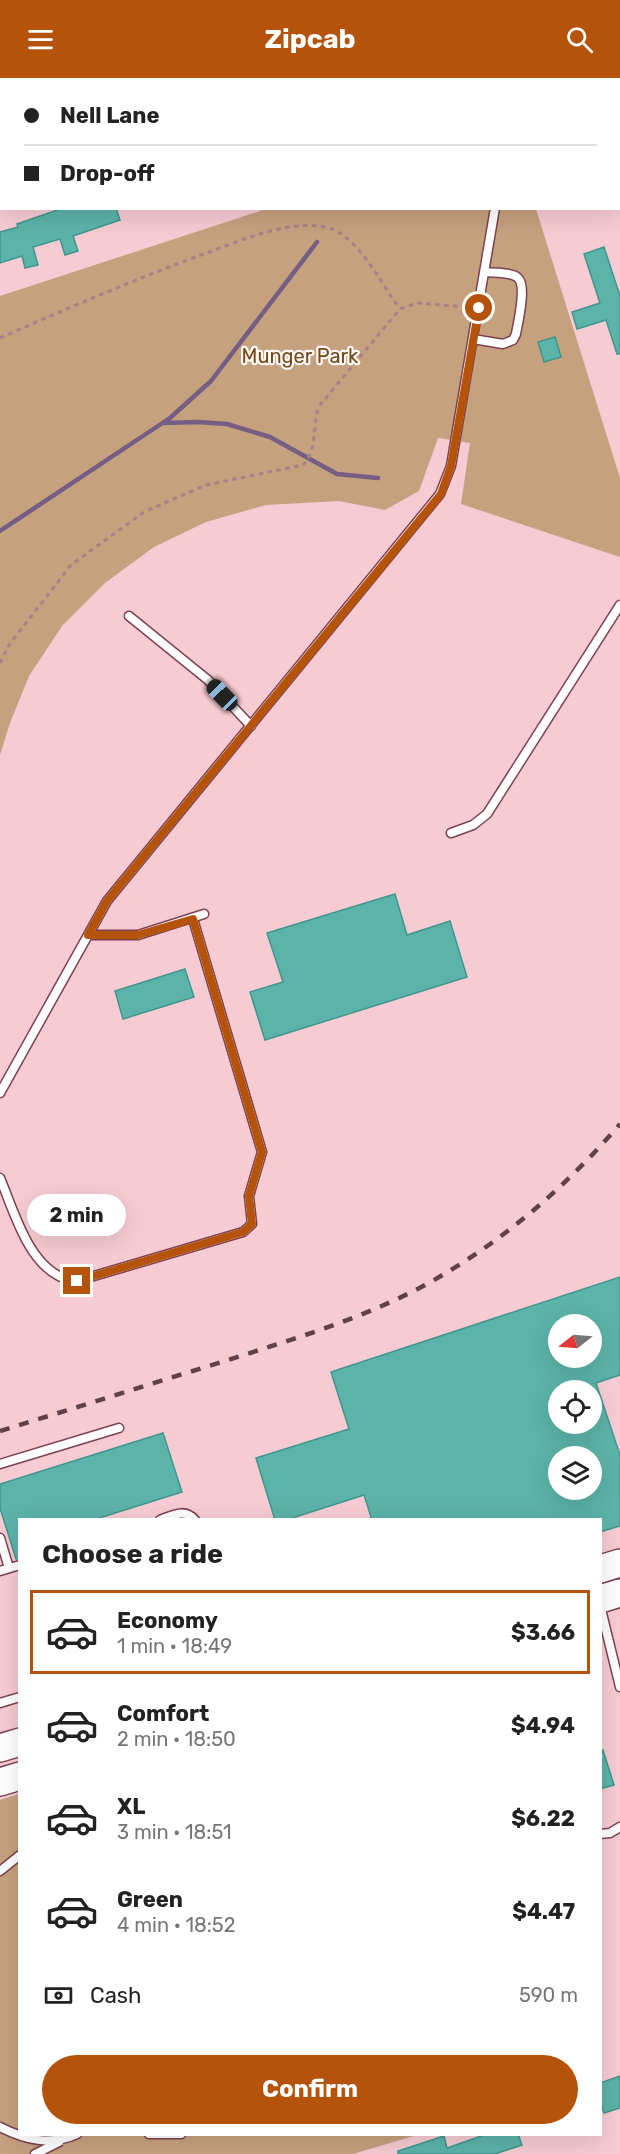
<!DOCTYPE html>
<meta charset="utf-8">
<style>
body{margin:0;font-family:Rubik,sans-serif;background:#f2f2f2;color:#222;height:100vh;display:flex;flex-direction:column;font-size:22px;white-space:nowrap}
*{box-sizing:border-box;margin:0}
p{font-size:20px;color:#767676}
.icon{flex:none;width:33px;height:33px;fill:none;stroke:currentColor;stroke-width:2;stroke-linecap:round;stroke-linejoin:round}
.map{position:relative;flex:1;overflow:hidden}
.drawer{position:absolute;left:18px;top:1440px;width:584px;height:618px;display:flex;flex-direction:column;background:#fff;border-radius:0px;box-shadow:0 6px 24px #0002}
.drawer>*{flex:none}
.banner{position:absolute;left:0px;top:0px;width:621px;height:132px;box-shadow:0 6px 24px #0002;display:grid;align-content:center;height:132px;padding:0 24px;background:#fff}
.needle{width:39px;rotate:253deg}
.fabs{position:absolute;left:548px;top:1236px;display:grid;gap:12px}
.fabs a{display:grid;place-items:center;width:54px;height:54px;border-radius:50%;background:#fff;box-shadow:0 6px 24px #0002;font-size:30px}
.end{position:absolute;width:27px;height:27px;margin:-14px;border:8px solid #b45309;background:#fff;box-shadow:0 0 0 3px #fff}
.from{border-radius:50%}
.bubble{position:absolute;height:42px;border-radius:21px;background:#fff;box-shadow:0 6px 24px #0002;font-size:20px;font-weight:700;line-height:42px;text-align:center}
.car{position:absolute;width:18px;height:36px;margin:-18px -9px;border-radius:8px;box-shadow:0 0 4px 2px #0007;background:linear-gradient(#222 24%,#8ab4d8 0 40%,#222 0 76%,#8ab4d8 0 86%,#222 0)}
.banner b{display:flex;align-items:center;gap:21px;height:57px;font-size:22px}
.banner b+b{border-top:2px solid #e0e0e0}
.banner i{width:15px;height:15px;background:#222}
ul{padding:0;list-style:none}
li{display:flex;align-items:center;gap:18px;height:84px;margin:0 12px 9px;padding:0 12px;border:3px solid transparent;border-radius:0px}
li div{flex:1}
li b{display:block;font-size:22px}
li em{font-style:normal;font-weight:700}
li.selected{border-color:#b45309}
li>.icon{width:54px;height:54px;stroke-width:1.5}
h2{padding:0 24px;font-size:27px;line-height:72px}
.pay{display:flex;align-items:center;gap:15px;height:66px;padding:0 24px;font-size:22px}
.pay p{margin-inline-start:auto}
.button{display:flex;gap:12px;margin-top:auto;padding:12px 24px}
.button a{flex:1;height:69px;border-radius:36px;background:#b45309;color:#fff;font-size:24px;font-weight:700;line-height:69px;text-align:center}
header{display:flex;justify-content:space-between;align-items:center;height:78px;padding:0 24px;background:#b45309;color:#fff;font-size:27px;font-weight:700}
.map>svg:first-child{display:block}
.green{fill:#c5a17e}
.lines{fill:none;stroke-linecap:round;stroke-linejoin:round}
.stream{stroke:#755d83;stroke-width:4.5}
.building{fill:#5cb3a9;stroke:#3e978d;stroke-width:1.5;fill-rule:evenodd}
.lane-casing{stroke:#7e4150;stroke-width:11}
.street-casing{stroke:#7e4150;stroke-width:20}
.primary-casing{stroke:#7e4150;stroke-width:30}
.path{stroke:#a78289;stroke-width:3;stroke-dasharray:4.5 4.5;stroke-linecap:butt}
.lane{stroke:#fff;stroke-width:8}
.street{stroke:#fff;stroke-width:16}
.primary{stroke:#fff;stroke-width:27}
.rail{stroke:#604148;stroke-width:4.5;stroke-dasharray:10 10;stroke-linecap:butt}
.route{stroke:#b45309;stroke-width:8}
.labels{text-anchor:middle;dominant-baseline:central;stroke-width:4.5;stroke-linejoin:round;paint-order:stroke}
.park-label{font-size:20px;fill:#764914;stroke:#fff7f8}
</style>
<header><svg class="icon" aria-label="menu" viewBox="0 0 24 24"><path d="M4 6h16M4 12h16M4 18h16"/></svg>Zipcab<svg class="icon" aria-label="search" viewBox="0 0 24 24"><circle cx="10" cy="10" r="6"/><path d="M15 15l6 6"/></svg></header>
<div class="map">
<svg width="620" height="2076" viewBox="0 0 620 2076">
<rect width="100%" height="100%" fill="#f7cbd3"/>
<path class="green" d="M266,131H536L620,400V479L461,426L470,365L438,360L419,413L385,432L339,423L266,427L206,444L154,469L105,505L62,548L29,598L10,645L0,677V218Z
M19,1716L20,2056L417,2057L353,2076H0V1722Z"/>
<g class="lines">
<path class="stream" d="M164,345L198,344L227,346L270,359L337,396L378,400
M0,453L170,340L211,303L317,164"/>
</g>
<path class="building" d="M63,130H116L120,142L73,158L78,173L65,177L60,161L33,169L38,187L25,190L22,178L0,185V154L18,149L17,146Z
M604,169L620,218V276H617L606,242L577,251L572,234L600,225L584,176Z
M555,259L561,279L544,284L538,264Z
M395,816L407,857L450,843L467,899L265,962L250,914L283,904L267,855Z
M185,891L194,919L123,941L115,913Z
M620,1199V1297L596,1305L620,1377V1448L600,1454V1442H372L364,1417L286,1442H275L256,1380L349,1351L331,1294ZM558,1246H591V1280H558ZM558,1312H591V1346H558ZM558,1378H591V1412H558Z
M163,1355L182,1414L93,1442H20V1481H16L0,1430V1406Z
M600,1672H603L614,1707L600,1711Z
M620,1998V2030L604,2035L600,2023V2005Z
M487,2056H518L522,2067L495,2076H398V2073L444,2058L447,2070Z"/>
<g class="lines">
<g class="lane-casing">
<path id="lane" d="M473,261L503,266L513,262L516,256C518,244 527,208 518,200C512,194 494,195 485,194
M129,538L208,602L251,648
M451,755L473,747L487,736L620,527
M88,857H138L204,836
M0,1015L107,823L440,416L451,388L495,130
M0,1100C13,1131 27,1182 59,1198C64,1201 71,1201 77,1203L243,1154L252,1146L249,1118L262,1074L193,841
M0,1386L119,1350
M160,1442C173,1437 185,1430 195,1442
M0,1460L9,1490
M0,1493L20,1487
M600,1527L620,1609
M0,1625L20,1619
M600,1756L610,1755L620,1749
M0,1793L20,1777
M0,2049C26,2062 50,2068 77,2056
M149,2056H181
M35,2076L59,2064"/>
</g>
<g class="street-casing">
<path id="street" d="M336,2L340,0
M0,117L2,116"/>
</g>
<g class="primary-casing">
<path id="primary" d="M600,1491L620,1485
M600,1521L620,1515
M0,1670L20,1664
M0,1704L20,1698"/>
</g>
<path class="path" d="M490,232L498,233
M0,260C66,231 131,203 198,178C227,168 258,154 289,149C302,147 322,146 334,152C362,165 381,206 400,231
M0,585L9,567L71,487L144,434L206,407L303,387C318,372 312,347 319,328L400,231L417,225L468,229"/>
<use href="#lane" class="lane"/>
<use href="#street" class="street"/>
<use href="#primary" class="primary"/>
<path class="rail" d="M0,1353C75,1330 150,1306 225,1283C293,1261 362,1241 425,1207C500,1166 564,1111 620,1046"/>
</g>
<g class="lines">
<path class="route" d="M77,1203L243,1154L252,1146L249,1118L262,1074L193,841L138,857H88L107,823L441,416L451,388L479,230"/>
</g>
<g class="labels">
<g class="park-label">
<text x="300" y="278">Munger Park</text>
</g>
</g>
</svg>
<div class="fabs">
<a><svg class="needle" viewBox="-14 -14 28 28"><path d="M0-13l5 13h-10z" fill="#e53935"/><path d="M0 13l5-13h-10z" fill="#767676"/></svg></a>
<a><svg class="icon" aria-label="locate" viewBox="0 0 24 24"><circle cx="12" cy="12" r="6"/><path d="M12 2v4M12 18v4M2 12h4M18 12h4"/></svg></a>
<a><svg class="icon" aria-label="layers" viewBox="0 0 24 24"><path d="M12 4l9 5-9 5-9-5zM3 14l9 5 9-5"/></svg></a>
</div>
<i class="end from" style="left:479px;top:230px"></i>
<i class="end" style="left:77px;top:1203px"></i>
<div class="bubble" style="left:27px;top:1116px;width:99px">2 min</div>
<i class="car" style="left:222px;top:617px;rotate:316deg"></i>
<div class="banner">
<b><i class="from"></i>Nell Lane</b>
<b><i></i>Drop-off</b>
</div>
<section class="drawer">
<h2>Choose a ride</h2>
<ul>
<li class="selected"><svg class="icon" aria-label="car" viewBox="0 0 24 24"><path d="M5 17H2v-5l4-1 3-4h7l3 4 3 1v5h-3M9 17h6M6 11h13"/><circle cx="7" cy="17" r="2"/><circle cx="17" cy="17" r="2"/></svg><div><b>Economy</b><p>1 min · 18:49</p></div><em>$3.66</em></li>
<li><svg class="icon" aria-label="car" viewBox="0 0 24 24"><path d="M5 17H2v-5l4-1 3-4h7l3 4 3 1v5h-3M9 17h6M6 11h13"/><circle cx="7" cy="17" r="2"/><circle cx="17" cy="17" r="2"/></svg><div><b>Comfort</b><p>2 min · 18:50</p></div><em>$4.94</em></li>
<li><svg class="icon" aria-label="car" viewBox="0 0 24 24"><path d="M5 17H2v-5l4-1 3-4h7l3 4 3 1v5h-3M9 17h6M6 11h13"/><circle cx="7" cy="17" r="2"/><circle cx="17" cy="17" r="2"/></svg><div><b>XL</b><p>3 min · 18:51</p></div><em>$6.22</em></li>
<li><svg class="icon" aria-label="car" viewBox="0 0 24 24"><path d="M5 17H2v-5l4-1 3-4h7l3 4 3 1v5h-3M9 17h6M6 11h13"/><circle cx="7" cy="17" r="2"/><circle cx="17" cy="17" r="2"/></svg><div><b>Green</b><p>4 min · 18:52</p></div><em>$4.47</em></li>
</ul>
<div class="pay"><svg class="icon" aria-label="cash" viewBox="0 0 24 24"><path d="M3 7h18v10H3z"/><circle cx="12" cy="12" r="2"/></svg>Cash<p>590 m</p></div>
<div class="button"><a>Confirm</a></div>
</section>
</div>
